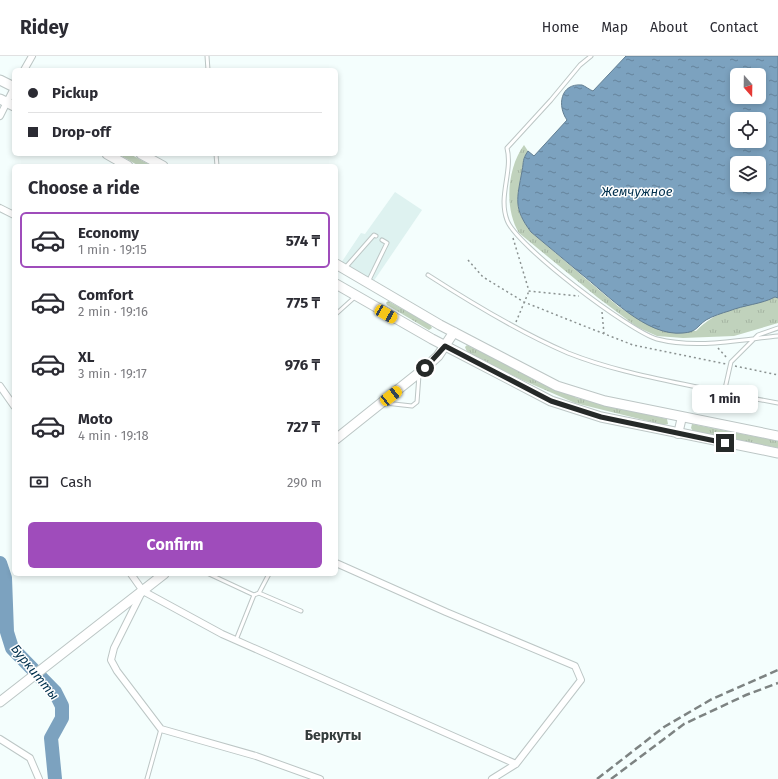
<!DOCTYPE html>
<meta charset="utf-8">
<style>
body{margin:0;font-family:"Fira Sans",sans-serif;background:#f2f2f3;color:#2b2b33;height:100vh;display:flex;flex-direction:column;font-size:15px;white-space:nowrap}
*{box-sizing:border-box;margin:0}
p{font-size:13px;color:#7c7c81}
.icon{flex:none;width:22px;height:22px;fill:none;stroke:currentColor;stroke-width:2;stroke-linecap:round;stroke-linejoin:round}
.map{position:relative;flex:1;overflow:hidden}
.sheet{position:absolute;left:12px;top:108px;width:326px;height:412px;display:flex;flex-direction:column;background:#fff;border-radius:6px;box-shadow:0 2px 6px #0003}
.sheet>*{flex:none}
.banner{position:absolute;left:12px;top:12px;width:326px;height:88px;border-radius:6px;box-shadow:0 2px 6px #0003;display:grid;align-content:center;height:88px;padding:0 16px;background:#fff}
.needle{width:26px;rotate:160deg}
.fabs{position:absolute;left:730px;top:12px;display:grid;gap:8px}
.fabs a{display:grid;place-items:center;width:36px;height:36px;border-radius:6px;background:#fff;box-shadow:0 2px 6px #0003;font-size:20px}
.end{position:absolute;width:18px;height:18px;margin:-9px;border:5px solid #252928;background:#fff;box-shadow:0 0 0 2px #fff}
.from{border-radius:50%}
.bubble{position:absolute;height:28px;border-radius:6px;background:#fff;box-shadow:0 2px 6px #0003;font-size:13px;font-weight:700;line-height:28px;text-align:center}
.car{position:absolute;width:12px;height:24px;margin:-12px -6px;border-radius:5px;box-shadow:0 0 3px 1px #0007;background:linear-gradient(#f5c518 24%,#345 0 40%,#f5c518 0 76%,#345 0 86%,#f5c518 0)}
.banner b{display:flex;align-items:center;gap:14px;height:38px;font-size:15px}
.banner b+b{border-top:1px solid #e1e1e2}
.banner i{width:10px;height:10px;background:#2b2b33}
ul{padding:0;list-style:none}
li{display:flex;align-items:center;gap:12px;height:56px;margin:0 8px 6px;padding:0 8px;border:2px solid transparent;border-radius:6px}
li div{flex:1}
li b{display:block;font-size:15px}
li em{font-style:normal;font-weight:700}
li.on{border-color:#9f4cbb}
li>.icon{width:36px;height:36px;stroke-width:1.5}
h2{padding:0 16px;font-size:18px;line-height:48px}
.pay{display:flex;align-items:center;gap:10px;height:44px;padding:0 16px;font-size:15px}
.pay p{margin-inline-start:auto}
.cta{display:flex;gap:8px;margin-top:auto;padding:8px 16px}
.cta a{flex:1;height:46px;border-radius:6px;background:#9f4cbb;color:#fff;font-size:16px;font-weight:700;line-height:46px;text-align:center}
header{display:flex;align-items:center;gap:24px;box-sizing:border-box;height:56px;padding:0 20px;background:#fff;border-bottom:1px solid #e1e1e2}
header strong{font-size:19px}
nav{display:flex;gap:22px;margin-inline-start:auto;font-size:14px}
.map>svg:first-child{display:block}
.built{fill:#def2f0}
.grass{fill:url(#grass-tufts)}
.water{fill:url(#water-ripples);stroke:#627e92;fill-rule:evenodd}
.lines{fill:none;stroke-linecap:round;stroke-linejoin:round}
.river{stroke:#7ca2bf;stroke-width:14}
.service-casing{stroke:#bcc6c5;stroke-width:5}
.minor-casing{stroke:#bcc6c5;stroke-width:8}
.tertiary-casing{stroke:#bcc6c5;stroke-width:10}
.secondary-casing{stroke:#bcc6c5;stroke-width:11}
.path{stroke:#8b9291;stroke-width:1.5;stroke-dasharray:2 3;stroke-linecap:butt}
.service{stroke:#fff;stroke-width:3}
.minor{stroke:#fff;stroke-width:6}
.tertiary{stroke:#fff;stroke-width:8}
.secondary{stroke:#fff;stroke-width:9}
.rail{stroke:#7d8382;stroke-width:2.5;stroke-dasharray:8 4;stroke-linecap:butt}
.route{stroke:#252928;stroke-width:5}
.labels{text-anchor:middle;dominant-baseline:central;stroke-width:3;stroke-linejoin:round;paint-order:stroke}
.water-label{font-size:13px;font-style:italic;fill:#00304d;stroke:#fff}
.quarter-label{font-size:14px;font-weight:bold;fill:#343c3c;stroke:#fff}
</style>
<header>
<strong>Ridey</strong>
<nav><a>Home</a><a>Map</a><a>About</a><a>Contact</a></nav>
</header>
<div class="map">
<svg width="778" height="723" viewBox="0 0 778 723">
<defs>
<pattern id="grass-tufts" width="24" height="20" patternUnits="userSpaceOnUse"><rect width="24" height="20" fill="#c0d2bc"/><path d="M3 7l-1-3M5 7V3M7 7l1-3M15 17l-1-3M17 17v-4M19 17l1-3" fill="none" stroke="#a5b4a2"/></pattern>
<pattern id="water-ripples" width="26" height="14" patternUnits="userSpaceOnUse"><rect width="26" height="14" fill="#7ca2bf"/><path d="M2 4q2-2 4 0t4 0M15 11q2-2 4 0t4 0" fill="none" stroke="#65849b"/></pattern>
</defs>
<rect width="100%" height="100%" fill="#f4fefd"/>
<path class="built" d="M395,136L422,154L371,229L339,210L361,177L365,178Z"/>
<path class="grass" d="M524,89L528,95C522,104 524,105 522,115C517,143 513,152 531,176L619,251L646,268L696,275C709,261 729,252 748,248C758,245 766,246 775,241L778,242V267L734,280L683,282L657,280L637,271L597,241L519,177C504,153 507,112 524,89Z
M118,98H130L152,110H139Z
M388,245L430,268L432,272L429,274L387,249L386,247Z
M467,289L577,342L667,363L668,368L664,369L575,347L520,323L467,296L465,291Z
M692,368L778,385V392L693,375L691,372Z"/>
<path class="water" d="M626,0H778V242L775,241C762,248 744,249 729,255C722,257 713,260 706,264C696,271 697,276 683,277C646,281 607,238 580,217C564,203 547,190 531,176C513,152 517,143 522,115C524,105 522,104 528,95L534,100L567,64C557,50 560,27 582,29C585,30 590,34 593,35ZM737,19H759V41H737ZM737,63H759V85H737ZM737,107H759V129H737Z"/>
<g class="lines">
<path class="river" d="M0,507L5,522L7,576L12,592L55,636L62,650V662L51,682L55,723"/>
<g class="service-casing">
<path id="service" d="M207,0L208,14
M591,0L580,9L551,44L507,92C513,115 498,140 507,164C515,189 631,276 657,283C696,293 739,284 778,280
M216,98L217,110
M345,212L374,179L376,180
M428,219C473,248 519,276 568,297C618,317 672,325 724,337
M368,226L387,187L382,184
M336,258L356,240
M778,272L758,279L731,306L724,337L778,347
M385,347L412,350L417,346L419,319
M209,518L254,539L236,584
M259,537L301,555
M254,539L259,537L269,518
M147,723L161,673"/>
</g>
<g class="minor-casing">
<path id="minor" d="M24,14L32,0
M0,60L14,32
M0,152L14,159
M0,330L14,350
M336,507L446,556L575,610L581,624L516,708L492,723
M131,518L143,535L222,578L516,708
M141,538L114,592L111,604L117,615L161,673L256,700L320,723
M0,683L30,702L39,723"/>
</g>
<g class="tertiary-casing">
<path id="tertiary" d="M678,378L682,361"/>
</g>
<g class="secondary-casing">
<path id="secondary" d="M0,24L14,31
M0,43L14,50
M107,98L128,110
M141,98L163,110
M336,208L440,269L557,330L605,345L778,380
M336,228L432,283L551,345L601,361L778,397
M336,383L425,312L438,300L454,276
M0,646L164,518"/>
</g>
<path class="path" d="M513,182L529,235L579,240
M468,204L483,221L524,246L579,268L633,289L726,308
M602,256L604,278
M516,266L529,235
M718,292L728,303
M735,310L778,319"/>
<use href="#service" class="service"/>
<use href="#minor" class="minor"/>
<use href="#tertiary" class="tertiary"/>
<use href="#secondary" class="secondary"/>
<path class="rail" d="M597,723L664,671L712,643L778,614
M611,723L684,668L746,639L778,627"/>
</g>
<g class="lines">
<path class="route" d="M425,312L445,290L551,345L601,361L725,387"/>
</g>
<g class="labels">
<g class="water-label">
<text x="637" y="135">Жемчужное</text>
<text transform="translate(35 616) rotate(51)">Буркитты</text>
</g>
<g class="quarter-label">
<text x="333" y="679">Беркуты</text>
</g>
</g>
</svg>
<div class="fabs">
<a><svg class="needle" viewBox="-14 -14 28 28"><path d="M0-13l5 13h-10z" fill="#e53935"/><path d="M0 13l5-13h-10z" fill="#7c7c81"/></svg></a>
<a><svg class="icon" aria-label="locate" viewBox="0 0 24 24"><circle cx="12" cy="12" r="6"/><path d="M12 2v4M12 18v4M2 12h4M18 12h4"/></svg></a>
<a><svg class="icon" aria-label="layers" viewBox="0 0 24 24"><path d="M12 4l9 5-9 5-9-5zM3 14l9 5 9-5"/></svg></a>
</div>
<i class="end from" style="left:425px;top:312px"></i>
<i class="end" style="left:725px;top:387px"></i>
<div class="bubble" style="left:692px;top:329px;width:66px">1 min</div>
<i class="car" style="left:386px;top:258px;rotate:120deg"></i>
<i class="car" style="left:391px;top:340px;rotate:52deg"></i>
<div class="banner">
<b><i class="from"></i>Pickup</b>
<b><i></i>Drop-off</b>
</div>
<section class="sheet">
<h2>Choose a ride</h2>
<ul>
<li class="on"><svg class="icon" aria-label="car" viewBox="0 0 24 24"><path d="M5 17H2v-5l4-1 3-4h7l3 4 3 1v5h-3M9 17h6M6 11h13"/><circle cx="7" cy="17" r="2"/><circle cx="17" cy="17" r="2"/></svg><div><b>Economy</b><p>1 min · 19:15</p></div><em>574 ₸</em></li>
<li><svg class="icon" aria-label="car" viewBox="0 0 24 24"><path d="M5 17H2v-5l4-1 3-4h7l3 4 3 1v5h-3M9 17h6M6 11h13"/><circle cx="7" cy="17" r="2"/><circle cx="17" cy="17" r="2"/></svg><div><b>Comfort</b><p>2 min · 19:16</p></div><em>775 ₸</em></li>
<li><svg class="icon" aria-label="car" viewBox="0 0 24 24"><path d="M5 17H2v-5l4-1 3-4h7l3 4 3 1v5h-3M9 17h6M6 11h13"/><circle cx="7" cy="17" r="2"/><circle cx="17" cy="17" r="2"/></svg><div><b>XL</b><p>3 min · 19:17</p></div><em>976 ₸</em></li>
<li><svg class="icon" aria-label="car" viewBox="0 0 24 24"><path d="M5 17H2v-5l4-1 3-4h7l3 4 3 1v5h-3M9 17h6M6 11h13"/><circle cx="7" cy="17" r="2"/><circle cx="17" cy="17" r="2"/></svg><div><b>Moto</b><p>4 min · 19:18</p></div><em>727 ₸</em></li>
</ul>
<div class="pay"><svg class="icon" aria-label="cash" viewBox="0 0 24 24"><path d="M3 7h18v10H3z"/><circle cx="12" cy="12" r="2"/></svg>Cash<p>290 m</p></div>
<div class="cta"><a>Confirm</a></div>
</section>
</div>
